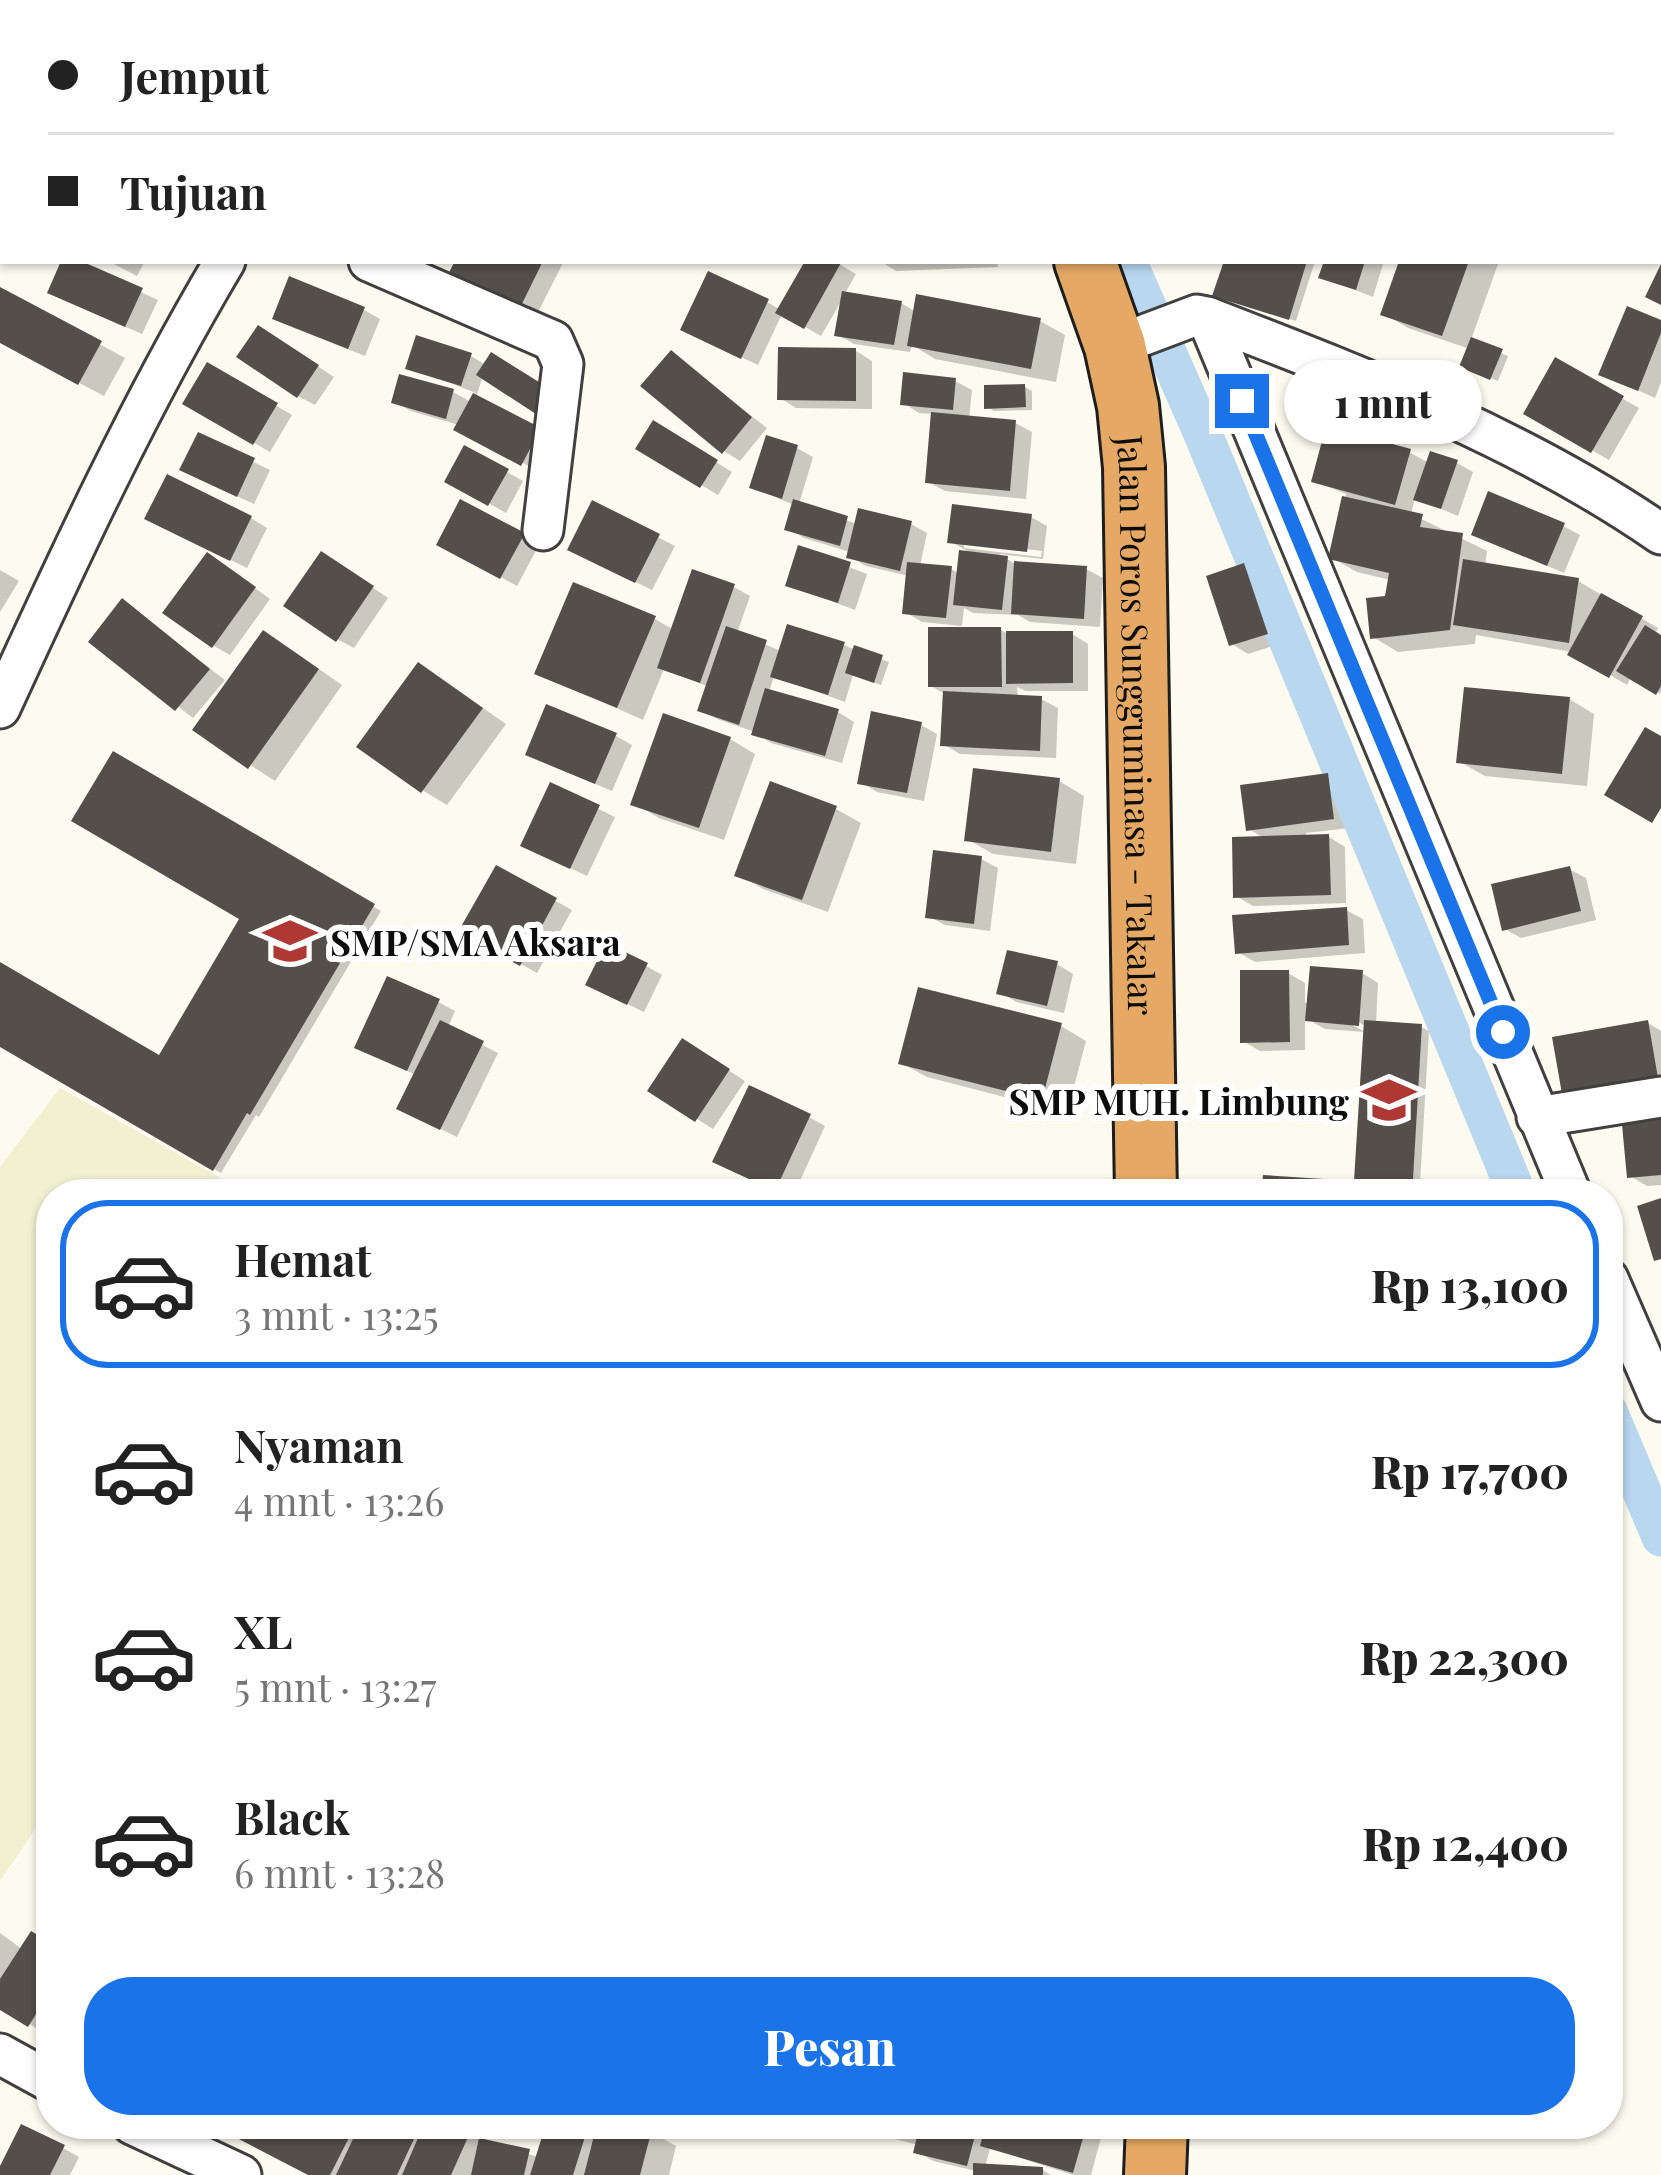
<!DOCTYPE html>
<html lang="id">
<meta charset="utf-8">
<style>
body{margin:0;font-family:"Playfair Display",serif;background:#f6f6f6;color:#222;height:100vh;display:flex;flex-direction:column;font-size:45px;white-space:nowrap}
*{box-sizing:border-box;margin:0}
p{font-size:39px;color:#767676}
.icon{flex:none;width:66px;height:66px;fill:none;stroke:currentColor;stroke-width:2;stroke-linecap:round;stroke-linejoin:round}
.map{position:relative;flex:1;overflow:hidden}
.panel{position:absolute;left:36px;top:1179px;width:1587px;height:960px;display:flex;flex-direction:column;background:#fff;border-radius:48px;box-shadow:0 3px 9px #0004}
.panel>*{flex:none}
.hud{position:absolute;left:0px;top:0px;width:1662px;height:264px;box-shadow:0 3px 9px #0004;display:grid;align-content:center;height:264px;padding:0 48px;background:#fff}
.end{position:absolute;width:54px;height:54px;margin:-27px;border:15px solid #1a73e8;background:#fff;box-shadow:0 0 0 6px #fff}
.from{border-radius:50%}
.bubble{position:absolute;height:84px;border-radius:42px;background:#fff;box-shadow:0 3px 9px #0004;font-size:39px;font-weight:800;line-height:84px;text-align:center}
.hud b{display:flex;align-items:center;gap:42px;height:114px;font-size:45px}
.hud b+b{border-top:3px solid #e0e0e0}
.hud i{width:30px;height:30px;background:#222}
ul{padding:21px 0 0;list-style:none}
li{display:flex;align-items:center;gap:36px;height:168px;margin:0 24px 18px;padding:0 24px;border:6px solid transparent;border-radius:48px}
li div{flex:1}
li b{display:block;font-size:45px}
li em{font-style:normal;font-weight:800}
li.on{border-color:#1a73e8}
li>.icon{width:108px;height:108px;stroke-width:1.5}
.primary-button{display:flex;gap:24px;margin-top:auto;padding:24px 48px}
.primary-button a{flex:1;height:138px;border-radius:48px;background:#1a73e8;color:#fff;font-size:48px;font-weight:800;line-height:138px;text-align:center}
.map>svg:first-child{display:block}
.farmland{fill:#f1f0d1}
.shadow{fill:#0003;fill-rule:evenodd}
.lines{fill:none;stroke-linecap:round;stroke-linejoin:round}
.canal{stroke:#b9d7ef;stroke-width:39}
.building{fill:#544f4a}
.minor-casing{stroke:#404040;stroke-width:45}
.highway-casing{stroke:#1e1e1e;stroke-width:66}
.minor{stroke:#fff;stroke-width:39}
.highway{stroke:#e5a965;stroke-width:60}
.route{stroke:#1a73e8;stroke-width:15}
.labels{text-anchor:middle;dominant-baseline:central;stroke-width:12;stroke-linejoin:round;paint-order:stroke}
.street-label{font-size:36px;fill:#0d0d0d;stroke:#fff}
.poi-label{font-size:36px;font-weight:bold;fill:#0d0d0d;stroke:#fff;text-anchor:start}
</style>
<div class="map">
<svg width="1661" height="2175" viewBox="0 0 1661 2175">
<rect width="100%" height="100%" fill="#fdfbef"/>
<path class="farmland" d="M60,1088L249,1194H51V1806L0,1881V1167Z"/>
<path class="shadow" d="M0,0H46L51,3H3V26Z
M106,0H210L214,3H106Z
M690,0H759L758,3Z
M761,0H885V3H761Z
M1142,0H1203V3H1143Z
M1659,104H1661V162H1659Z
M65,261H74L158,300L142,334L67,301Z
M108,261H145L137,276Z
M458,261H564L534,320Z
M808,261H834L856,274L844,295L901,303L916,312L1040,321L1065,335L1056,382L935,359L912,345L910,352L854,344L837,334L843,298L821,336L782,314L758,365L700,338L767,302L781,310Z
M880,261H997L998,267L896,271Z
M1227,261H1315L1296,321L1223,299Z
M1327,261H1384L1373,297L1322,277Z
M1402,261H1499L1471,340L1508,356L1498,381L1470,370V349L1408,328L1383,313Z
M0,290L125,358L104,396L0,341Z
M364,310L380,319L365,356L292,327Z
M1661,323V382L1655,398L1602,374Z
M275,338L334,377L315,405L298,396Z
M856,351L872,361V409L796,408L780,398Z
M671,354L767,428L740,461L724,451Z
M471,356L486,365L476,398L555,440L536,470L469,435L459,425L411,411L394,402L453,392L471,402L476,393L409,367Z
M1556,361L1639,408L1609,460L1527,413Z
M208,366L292,415L270,452L186,403Z
M955,381L972,390L969,419L1015,423L1032,432L1026,499L945,491L928,482L934,414L919,413L903,403Z
M1025,387L1032,391V410L994,411L987,407Z
M654,424L732,472L718,495L639,448Z
M199,436L270,470L254,504L199,479Z
M797,448L813,457L799,504L857,524H911L927,533L920,566L951,569L960,574L974,555L950,541L1031,517L1047,526L1043,559L999,554L1015,564L1086,569L1103,578L1100,627L1030,622L1018,615L973,613L964,608L962,626L922,622L905,612L909,576L866,566L849,556L850,552L804,538L788,528L794,505L752,487ZM964,542L1042,551L1041,557L964,548Z
M465,449L523,481L506,513L448,480Z
M1409,452L1429,463H1457L1473,472L1458,516L1415,498L1411,514L1487,551L1485,566L1578,581L1658,628L1655,634L1661,638V694L1631,677L1627,685L1572,652L1476,635L1475,644L1398,652L1373,637L1391,580L1357,572L1332,558L1346,494L1314,481Z
M461,504L539,545L517,586L440,544Z
M593,504L675,546L652,590L587,558Z
M251,518L267,528L247,568L164,527Z
M1563,526L1580,535L1564,573L1474,534Z
M800,548L867,574L855,610L788,585Z
M338,564L388,598L354,648L337,639Z
M224,565L270,599L230,655L214,646Z
M1244,566L1260,576L1282,643L1248,654L1232,644Z
M0,570L19,581L0,612Z
M734,587L750,596L737,633L781,651L843,645L889,662L881,685L853,675L845,702L774,676L769,692L838,712L854,722L842,763L771,743L755,732L717,719L701,710L709,687L664,669L643,720L538,673L655,619L674,630Z
M123,602L225,680L193,718L92,641Z
M1001,630L1008,634H1072L1088,644V691H1026L1017,687L1018,698L1041,699L1058,708L1056,758L960,754L943,744L945,694L931,686Z
M289,648L342,685L275,781L196,730Z
M443,680L506,724L447,805L422,790Z
M1569,699L1594,714L1587,786L1485,776L1460,762Z
M921,725L937,734L924,801L877,792L860,782Z
M616,736L632,745L612,791L545,763Z
M730,739L755,754L724,840L659,818L634,803Z
M114,755L381,911L259,1117L256,1115L221,1173L0,1044V965L160,1059L243,918Z
M1328,776L1344,786L1350,828L1306,833V838L1329,837L1345,847L1346,903L1253,906L1236,896L1265,839L1249,829Z
M1059,781L1084,796L1076,864L993,854L967,839Z
M551,786L615,817L587,876L540,854Z
M836,809L861,823L828,912L763,889L738,874Z
M981,859L998,868L990,931L945,925L928,916Z
M497,869L572,910L537,973L462,931Z
M1569,869L1586,878L1596,920L1521,938L1505,929Z
M1346,910L1363,919L1365,953L1255,962L1238,952Z
M1057,964L1073,974L1064,1013L1016,1002L1000,992Z
M646,966L662,975L644,1012L605,993Z
M1288,973L1305,983V1003H1310L1362,973L1378,983L1376,1024L1421,1027L1429,1031L1420,1183L1433,1187V1194H1211L1254,1186L1264,1192L1357,1184L1367,1027L1348,1016L1345,1021L1365,1032L1325,1029L1305,1018V1050L1260,1051L1243,1041Z
M438,1002L455,1011L448,1027L498,1053L457,1137L416,1117V1075L374,1056Z
M1648,1023L1661,1031V1089L1581,1102Z
M1061,1026L1086,1041L1067,1113L927,1077L901,1063Z
M699,1051L745,1081L713,1129L651,1090Z
M1661,1113V1185L1647,1186L1630,1176Z
M809,1117L825,1126L794,1194H784L732,1170Z
M0,1933L22,1949L51,1946V2025L46,2034L0,2006Z
M245,2124H462L487,2138L485,2142L539,2157L549,2124H622L651,2132L676,2146L669,2175H311Z
M855,2124H1083L1102,2134L1091,2175H1073L990,2148L985,2167L1043,2170L1051,2175H976V2171L933,2161L917,2151L918,2145L868,2132Z
M1349,2124H1461L1460,2136L1368,2135Z
M63,2148L79,2157L70,2175H0Z"/>
<g class="lines">
<path class="canal" d="M1011,0L1013,3
M1127,261L1203,434L1517,1194
M1608,1411L1661,1537"/>
</g>
<path class="building" d="M61,261H81L143,288L125,327L47,293Z
M455,261H543L517,314L446,278Z
M805,261H842L804,329L775,313Z
M1224,261H1307L1289,320L1212,296Z
M1324,261H1365L1356,290L1318,278Z
M1399,261H1469L1442,336L1380,315Z
M1661,264V305L1645,297Z
M708,271L769,299L741,359L680,330Z
M289,276L365,307L348,349L272,319Z
M0,287L102,341L78,385L0,343Z
M842,291L902,301L894,345L834,336Z
M916,294L1041,318L1031,369L907,346Z
M1627,306L1661,320V333L1638,391L1598,375Z
M258,325L319,365L297,398L236,357Z
M416,335L472,353L461,386L405,369Z
M1471,337L1503,349L1490,380L1459,367Z
M778,347L856,348V401L777,400Z
M671,350L752,417L722,454L640,386Z
M491,352L555,392L539,416L476,375Z
M1555,357L1624,396L1591,453L1523,414Z
M207,362L278,403L253,445L182,404Z
M903,372L956,378L953,410L900,405Z
M399,374L454,389L446,419L391,403Z
M1025,384L1026,407L984,409V385Z
M473,393L541,428L521,466L453,430Z
M931,412L1016,420L1010,491L925,483Z
M653,420L718,460L700,488L635,449Z
M1326,426L1411,449L1395,505L1311,482Z
M198,432L255,458L237,497L179,470Z
M766,435L798,445L782,499L749,488Z
M464,445L509,469L488,506L444,482Z
M1430,451L1458,460L1441,509L1413,500Z
M167,474L252,516L230,561L144,519Z
M1488,491L1565,523L1547,566L1471,535Z
M1342,496L1423,514L1420,527L1463,533L1450,630L1370,639L1366,598L1385,596L1389,573L1328,559Z
M460,499L525,533L500,579L436,545Z
M793,499L848,516L840,546L784,530Z
M592,500L660,534L635,583L567,550Z
M952,504L1032,514L1027,552L947,543Z
M858,508L912,521L900,571L846,558Z
M798,545L851,562L838,603L785,586Z
M959,550L1008,556L1002,610L953,605Z
M321,551L374,586L336,642L283,606Z
M207,552L256,587L212,648L162,613Z
M1463,559L1579,578L1569,643L1453,625Z
M1014,561L1087,566L1084,619L1011,614Z
M907,562L952,566L946,618L902,614Z
M1244,563L1268,634L1229,646L1206,576Z
M692,569L735,584L700,683L657,668Z
M573,582L656,616L617,708L534,674Z
M1601,593L1643,616L1609,678L1567,655Z
M122,598L210,669L175,711L88,642Z
M787,624L845,642L828,695L770,677Z
M1645,625L1661,635V686L1656,695L1616,671Z
M726,626L767,640L739,725L697,711Z
M928,627H1001L1002,687H928Z
M263,630L319,669L248,769L192,730Z
M1006,631H1073V683L1006,684Z
M854,645L883,655L874,683L845,673Z
M418,662L483,708L421,793L356,747Z
M1464,687L1570,697L1562,774L1456,763Z
M765,688L839,709L825,756L751,735Z
M943,691L1042,696L1040,751L940,746Z
M546,704L617,733L595,784L525,755Z
M871,711L922,722L907,793L857,784Z
M663,713L731,737L699,828L630,805Z
M1645,727L1661,736V808L1652,823L1604,795Z
M113,751L375,904L250,1115L247,1113L213,1171L0,1047V962L159,1055L239,919L71,821Z
M973,768L1060,778L1051,852L964,841Z
M1328,773L1334,819L1246,831L1240,785Z
M770,781L837,806L802,900L734,876Z
M550,782L600,805L570,869L520,846Z
M1329,834L1331,895L1233,898L1232,837Z
M933,850L982,856L974,924L925,918Z
M496,865L557,898L520,966L458,932Z
M1570,866L1581,911L1502,931L1491,884Z
M1347,907L1349,945L1235,954L1232,915Z
M606,943L648,963L627,1005L585,985Z
M1007,950L1058,961L1047,1006L996,994Z
M1310,966L1363,970L1359,1026L1305,1021Z
M1240,970H1289L1290,1042L1240,1043Z
M387,976L440,999L407,1071L354,1048Z
M918,987L1062,1023L1042,1100L898,1064Z
M440,1020L484,1041L440,1130L396,1109Z
M1364,1020L1422,1024L1413,1179L1427,1180L1426,1194H1261L1263,1175L1354,1181Z
M1648,1020L1658,1078L1562,1094L1552,1037Z
M682,1038L730,1069L695,1122L647,1091Z
M749,1085L811,1114L775,1191L712,1162Z
M1661,1110V1175L1627,1178L1621,1114Z
M1209,1179L1255,1183L1254,1194H1208Z
M1661,1198V1259L1654,1261L1637,1206Z
M31,1931L51,1943V1990L28,2027L0,2010V1979Z
M21,2124L65,2145L50,2175H0V2166Z
M242,2124H356L330,2175H308L235,2137Z
M360,2124H421L397,2175H336Z
M424,2124L473,2126L451,2175H402Z
M546,2124H589L573,2175H530Z
M597,2124H634L652,2129L640,2175H584Z
M855,2124H901L898,2137Z
M920,2124H978L967,2166L913,2153Z
M986,2124H1087L1073,2173L980,2146Z
M479,2138L530,2149L524,2175H471Z
M973,2163L1043,2167V2175H973Z"/>
<g class="lines">
<g class="minor-casing">
<path id="minor" d="M415,0L419,3
M328,3L329,0
M369,261L553,341L563,364L543,530
M1207,317L1571,1194
M1115,346L1197,315L1207,317C1362,377 1524,439 1661,534
M0,708C69,557 140,404 225,261
M1537,1117L1661,1097
M1608,1279L1661,1401
M0,2054L51,2082
M132,2124L241,2175"/>
</g>
<g class="highway-casing">
<g id="highway">
<path d="M975,0L977,3"/>
<path id="s1" d="M1085,261L1115,346L1128,406L1134,467L1146,1194"/>
<path d="M1155,2175L1157,2124"/>
</g>
</g>
<use href="#minor" class="minor"/>
<use href="#highway" class="highway"/>
</g>
<g class="lines">
<path class="route" d="M1242,401L1503,1032"/>
</g>
<defs>
<g id="school-bare" transform="scale(4.14)"><path d="M0-5L7-2L0 1L-7-2ZM-4 1L0 2.5L4 1V4Q0 6-4 4Z" fill="#ae3834" stroke="#fff" stroke-width="2.5" paint-order="stroke"/></g>
</defs>
<g fill-rule="evenodd">
<use href="#school-bare" x="290" y="941"/>
<use href="#school-bare" x="1389" y="1100"/>
</g>
<g class="labels">
<g class="street-label">
<text stroke="none"><textPath href="#s1" startOffset="471">Jalan Poros Sungguminasa - Takalar</textPath></text>
</g>
<g class="poi-label">
<text x="330" y="941">SMP/SMA Aksara</text>
<text x="1349" y="1100" text-anchor="end">SMP MUH. Limbung</text>
</g>
</g>
</svg>
<i class="end from" style="left:1503px;top:1032px"></i>
<i class="end" style="left:1242px;top:401px"></i>
<div class="bubble" style="left:1284px;top:360px;width:198px">1 mnt</div>
<div class="hud">
<b><i class="from"></i>Jemput</b>
<b><i></i>Tujuan</b>
</div>
<section class="panel">
<ul>
<li class="on"><svg class="icon" aria-label="car" viewBox="0 0 24 24"><path d="M5 17H2v-5l4-1 3-4h7l3 4 3 1v5h-3M9 17h6M6 11h13"/><circle cx="7" cy="17" r="2"/><circle cx="17" cy="17" r="2"/></svg><div><b>Hemat</b><p>3 mnt · 13:25</p></div><em>Rp 13,100</em></li>
<li><svg class="icon" aria-label="car" viewBox="0 0 24 24"><path d="M5 17H2v-5l4-1 3-4h7l3 4 3 1v5h-3M9 17h6M6 11h13"/><circle cx="7" cy="17" r="2"/><circle cx="17" cy="17" r="2"/></svg><div><b>Nyaman</b><p>4 mnt · 13:26</p></div><em>Rp 17,700</em></li>
<li><svg class="icon" aria-label="car" viewBox="0 0 24 24"><path d="M5 17H2v-5l4-1 3-4h7l3 4 3 1v5h-3M9 17h6M6 11h13"/><circle cx="7" cy="17" r="2"/><circle cx="17" cy="17" r="2"/></svg><div><b>XL</b><p>5 mnt · 13:27</p></div><em>Rp 22,300</em></li>
<li><svg class="icon" aria-label="car" viewBox="0 0 24 24"><path d="M5 17H2v-5l4-1 3-4h7l3 4 3 1v5h-3M9 17h6M6 11h13"/><circle cx="7" cy="17" r="2"/><circle cx="17" cy="17" r="2"/></svg><div><b>Black</b><p>6 mnt · 13:28</p></div><em>Rp 12,400</em></li>
</ul>
<div class="primary-button"><a>Pesan</a></div>
</section>
</div>
